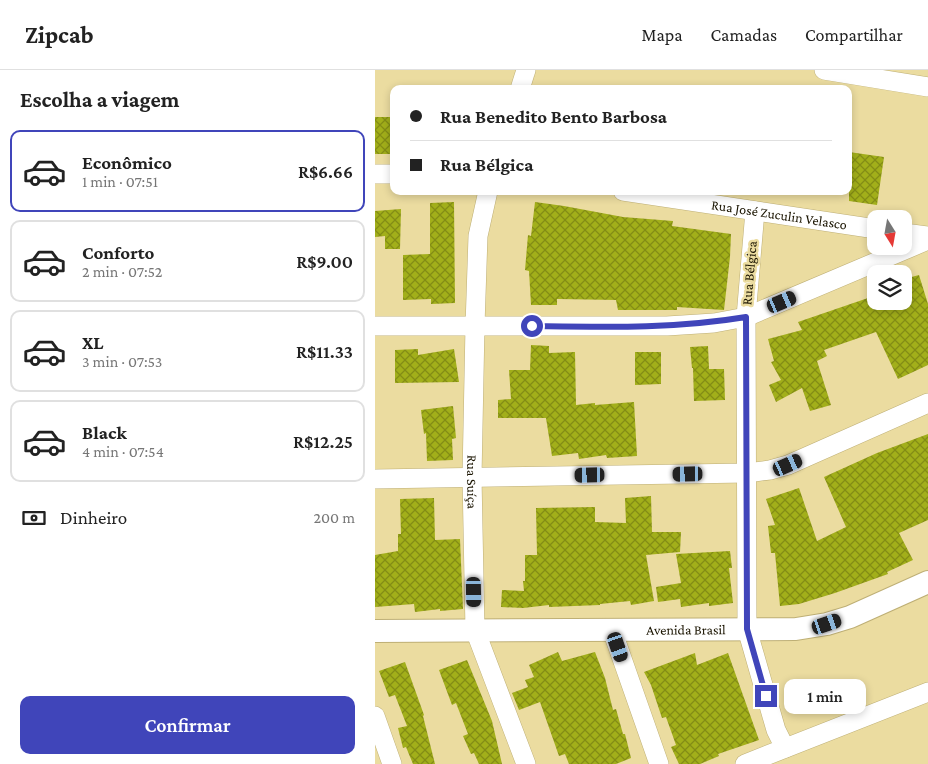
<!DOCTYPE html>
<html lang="pt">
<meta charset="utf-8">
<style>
body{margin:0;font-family:"Crimson Pro",serif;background:#f2f2f2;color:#222;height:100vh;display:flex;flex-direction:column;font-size:19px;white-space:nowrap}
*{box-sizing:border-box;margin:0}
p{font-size:16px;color:#767676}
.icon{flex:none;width:28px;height:28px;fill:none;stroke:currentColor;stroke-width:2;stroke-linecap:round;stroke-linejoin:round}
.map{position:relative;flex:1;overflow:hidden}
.drawer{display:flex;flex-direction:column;background:#fff;width:375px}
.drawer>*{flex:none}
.hud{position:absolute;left:15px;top:15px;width:462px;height:110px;border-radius:10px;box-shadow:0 2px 8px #0003;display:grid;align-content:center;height:110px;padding:0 20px;background:#fff}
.needle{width:32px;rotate:169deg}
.tools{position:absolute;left:492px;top:140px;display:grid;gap:10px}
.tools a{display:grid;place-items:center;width:45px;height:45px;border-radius:10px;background:#fff;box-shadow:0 2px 8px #0003;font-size:25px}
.end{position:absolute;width:22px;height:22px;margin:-11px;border:6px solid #4045ba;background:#fff;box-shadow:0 0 0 2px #fff}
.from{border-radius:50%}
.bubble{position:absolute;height:35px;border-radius:10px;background:#fff;box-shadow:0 2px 8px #0003;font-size:16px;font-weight:600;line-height:35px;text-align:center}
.car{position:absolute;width:15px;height:30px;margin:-15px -8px;border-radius:6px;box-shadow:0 0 4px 1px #0007;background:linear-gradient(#222 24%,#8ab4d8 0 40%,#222 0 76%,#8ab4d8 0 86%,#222 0)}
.hud b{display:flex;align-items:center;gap:18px;height:48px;font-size:19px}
.hud b+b{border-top:1px solid #e0e0e0}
.hud i{width:12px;height:12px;background:#222}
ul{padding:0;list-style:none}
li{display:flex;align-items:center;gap:15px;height:82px;margin:0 10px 8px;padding:0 10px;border:2px solid #e0e0e0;border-radius:10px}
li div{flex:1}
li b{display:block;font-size:19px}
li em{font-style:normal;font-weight:600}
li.selected{border-color:#4045ba}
li>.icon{width:45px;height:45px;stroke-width:1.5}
h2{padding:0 20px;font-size:22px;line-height:60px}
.pay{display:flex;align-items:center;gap:12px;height:55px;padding:0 20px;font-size:19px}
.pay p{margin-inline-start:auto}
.primary-button{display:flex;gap:10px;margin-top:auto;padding:10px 20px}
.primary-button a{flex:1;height:58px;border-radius:10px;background:#4045ba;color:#fff;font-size:20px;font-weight:600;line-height:58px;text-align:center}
header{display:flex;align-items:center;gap:30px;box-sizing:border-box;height:70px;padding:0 25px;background:#fff;border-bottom:1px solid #e0e0e0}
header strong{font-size:24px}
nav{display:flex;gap:28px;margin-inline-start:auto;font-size:18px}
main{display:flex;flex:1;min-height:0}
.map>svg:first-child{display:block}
.building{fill:url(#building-cross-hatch)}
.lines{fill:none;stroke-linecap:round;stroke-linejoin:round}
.minor-casing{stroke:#beaf75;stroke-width:20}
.tertiary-casing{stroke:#beaf75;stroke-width:24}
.minor{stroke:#fff;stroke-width:19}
.tertiary{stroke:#fff;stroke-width:22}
.route{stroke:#4045ba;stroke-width:6}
.labels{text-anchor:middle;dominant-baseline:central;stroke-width:5;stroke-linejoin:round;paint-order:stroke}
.street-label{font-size:14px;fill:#1a1400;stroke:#ebdca0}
</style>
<header>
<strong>Zipcab</strong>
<nav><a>Mapa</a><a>Camadas</a><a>Compartilhar</a></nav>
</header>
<main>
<section class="drawer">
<h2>Escolha a viagem</h2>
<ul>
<li class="selected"><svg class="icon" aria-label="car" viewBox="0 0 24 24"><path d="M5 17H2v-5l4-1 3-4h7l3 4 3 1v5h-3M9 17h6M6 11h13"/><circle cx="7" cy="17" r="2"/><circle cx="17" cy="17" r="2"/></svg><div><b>Econômico</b><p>1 min · 07:51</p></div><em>R$6.66</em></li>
<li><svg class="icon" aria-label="car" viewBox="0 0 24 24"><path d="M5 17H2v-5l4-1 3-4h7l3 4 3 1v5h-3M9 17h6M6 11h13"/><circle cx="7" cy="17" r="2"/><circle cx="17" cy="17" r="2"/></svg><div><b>Conforto</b><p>2 min · 07:52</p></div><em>R$9.00</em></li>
<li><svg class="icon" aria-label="car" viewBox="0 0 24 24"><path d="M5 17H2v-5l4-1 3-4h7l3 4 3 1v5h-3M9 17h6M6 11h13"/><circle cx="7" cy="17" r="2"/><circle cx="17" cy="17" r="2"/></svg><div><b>XL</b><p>3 min · 07:53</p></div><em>R$11.33</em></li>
<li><svg class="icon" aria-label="car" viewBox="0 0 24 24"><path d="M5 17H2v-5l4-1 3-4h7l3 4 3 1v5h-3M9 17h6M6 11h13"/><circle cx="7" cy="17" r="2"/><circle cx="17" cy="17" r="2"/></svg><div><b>Black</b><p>4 min · 07:54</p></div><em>R$12.25</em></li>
</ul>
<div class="pay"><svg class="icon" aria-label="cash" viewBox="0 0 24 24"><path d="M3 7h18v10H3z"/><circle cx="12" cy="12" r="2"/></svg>Dinheiro<p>200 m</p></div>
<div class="primary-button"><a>Confirmar</a></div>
</section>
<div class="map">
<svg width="553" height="694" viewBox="0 0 553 694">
<defs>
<pattern id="building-cross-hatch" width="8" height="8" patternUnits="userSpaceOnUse" patternTransform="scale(1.25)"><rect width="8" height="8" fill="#a2af1a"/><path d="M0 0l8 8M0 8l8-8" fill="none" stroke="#838d15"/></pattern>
</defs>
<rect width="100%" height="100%" fill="#ebdca0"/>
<path class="building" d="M0,47H19V84H0Z
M474,82L509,87L502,135L474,131Z
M79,132L80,233L56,234V229L28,230V185L55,184V133Z
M160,132L189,136L248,147L298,151L297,156L356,164L355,187L349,240L302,237V240H243L241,230L182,229V235H156L154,201L150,200L153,165L156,166Z
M26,139L25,179H10V166L0,167V141Z
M544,205L553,234V295L523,309L501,262L449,280L452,286L442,291L456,335L435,341L427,318L401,332L394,315L406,310L396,292L399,291L393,269L427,260L423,252L493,228L492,227L501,223V231H529V209Z
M156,275L174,276V283L200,282L201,335L220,333V335L259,332L262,386L232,388L231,385L204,389L203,383L177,386L171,348H123V330L136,329L134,300H155Z
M333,276L334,299H349L350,330L319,331L318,298H317L315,277Z
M43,279V285L79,279L84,312L20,313V280Z
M260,282H286V314L260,315Z
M78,336L81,368L77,369L78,390L52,391L51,363L49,364L46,340Z
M553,364V450L524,463L538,490L512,502L513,504L460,523L424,534L405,536L400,483H396L393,456L400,455L391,429L424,418L442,471L471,457L449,407L502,383Z
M276,426L277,462H306L305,482L271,485L279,531L256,535L255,531L225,534V535L174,537V535L148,538L126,537L127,520L149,521L148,511H150V485H162L161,438L220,437V452L251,453L250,428Z
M59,428L60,470L85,469L88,539L65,541V539L40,542L39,534L0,537V485L23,481V464H26L25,429Z
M355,481L357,498H354L358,533L334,536V533L306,537L305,529L283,532L281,517L306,513L301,484Z
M183,582L187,591L220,582L230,608L238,640L241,639L248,664H250L256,688L241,694H194L190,684L184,686L165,632L144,640L137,623L153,617L150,610L159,607L154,595Z
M320,583L322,595L353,583L384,670L343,684L344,686L325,694H304L296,677L301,675L291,647L287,648L276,615L269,602Z
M92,590L117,651L127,694H104L99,683L96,684L88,666L93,664L81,633L77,635L64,600Z
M30,592L49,645L48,646L60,694H38L31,677L28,678L23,658L32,656L20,625L14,627L4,601Z"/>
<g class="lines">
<g class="minor-casing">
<g id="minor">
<path d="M449,0L553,17"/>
<path d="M145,19L151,0"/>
<path d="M0,104H19"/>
<path id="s1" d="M113,121L103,166L100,256L97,407L100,560L151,694"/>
<path id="s2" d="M248,121L501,159"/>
<path d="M380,141L371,247L372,559L401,660L410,678"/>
<path d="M529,163L553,166"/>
<path d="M0,256H292L339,253L371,247L553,170"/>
<path d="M0,409L372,403L395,400L413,395L553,333"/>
<path d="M237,560L284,694"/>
<path d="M0,646L17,694"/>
<path d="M370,694L553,622"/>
</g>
</g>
<g class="tertiary-casing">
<g id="tertiary">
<path id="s3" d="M0,561L421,559L452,554L475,547L553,512"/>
</g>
</g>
<use href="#minor" class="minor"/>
<use href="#tertiary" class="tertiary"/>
</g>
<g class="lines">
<path class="route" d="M157,256C229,257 300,259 371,247L372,559L391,626"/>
</g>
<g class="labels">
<g class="street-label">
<text stroke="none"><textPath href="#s2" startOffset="158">Rua José Zuculin Velasco</textPath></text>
<text transform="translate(374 203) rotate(-85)">Rua Bélgica</text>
<text stroke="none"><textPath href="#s1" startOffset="292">Rua Suíça</textPath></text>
<text stroke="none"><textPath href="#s3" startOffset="311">Avenida Brasil</textPath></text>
</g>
</g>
</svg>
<div class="tools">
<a><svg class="needle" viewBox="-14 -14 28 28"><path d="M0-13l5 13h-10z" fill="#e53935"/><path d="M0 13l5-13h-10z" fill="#767676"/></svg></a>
<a><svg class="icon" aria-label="layers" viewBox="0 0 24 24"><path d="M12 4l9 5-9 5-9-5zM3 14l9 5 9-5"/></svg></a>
</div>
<i class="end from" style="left:157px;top:256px"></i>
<i class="end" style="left:391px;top:626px"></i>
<div class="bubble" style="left:409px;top:609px;width:82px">1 min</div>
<i class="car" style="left:407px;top:232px;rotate:67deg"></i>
<i class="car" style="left:413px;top:395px;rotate:66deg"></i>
<i class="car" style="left:313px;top:404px;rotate:269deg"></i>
<i class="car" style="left:215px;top:405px;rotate:269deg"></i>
<i class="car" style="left:99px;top:522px;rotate:179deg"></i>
<i class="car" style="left:452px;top:554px;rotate:71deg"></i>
<i class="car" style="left:243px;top:577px;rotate:161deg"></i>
<div class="hud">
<b><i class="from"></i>Rua Benedito Bento Barbosa</b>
<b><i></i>Rua Bélgica</b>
</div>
</div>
</main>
